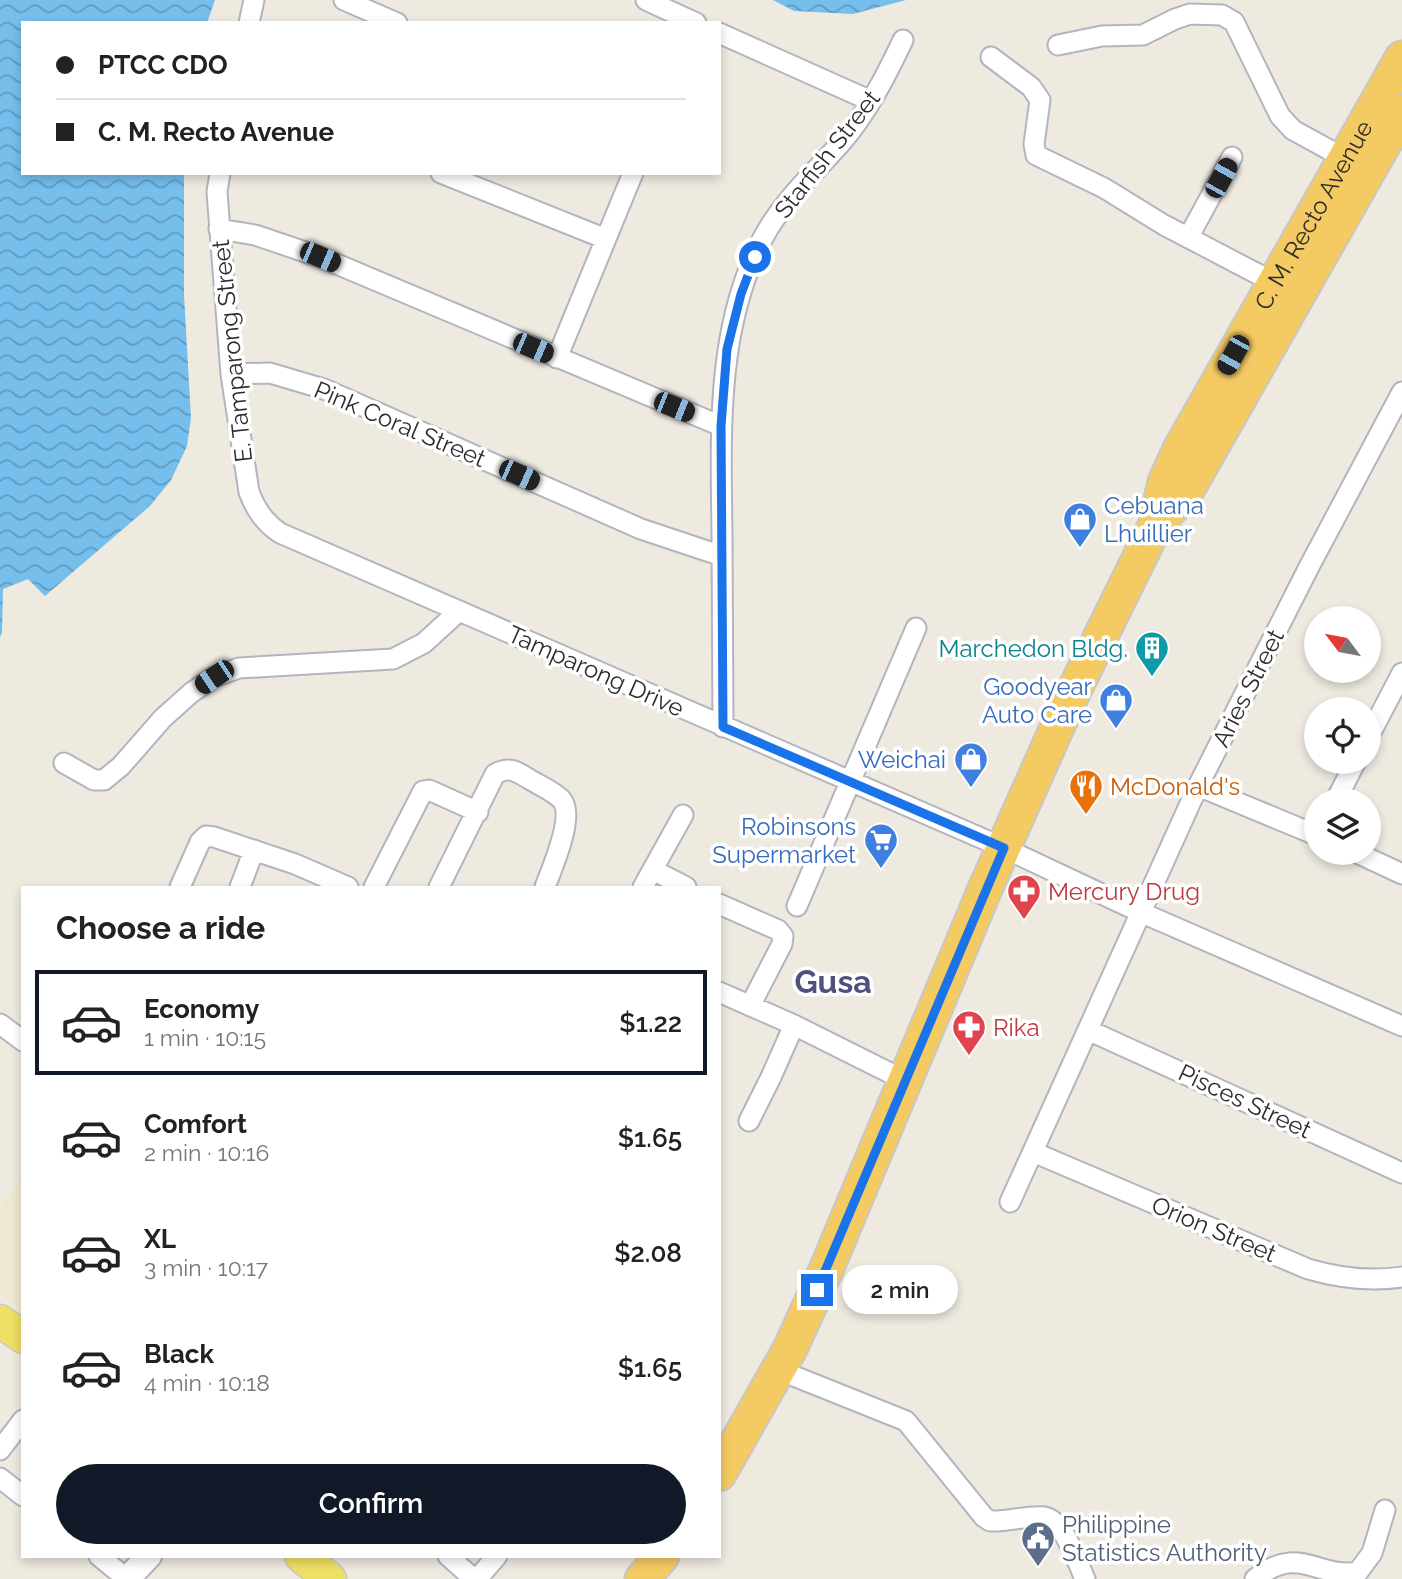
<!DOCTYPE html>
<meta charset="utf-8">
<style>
body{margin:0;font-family:Raleway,sans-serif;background:#f2f2f2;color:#222;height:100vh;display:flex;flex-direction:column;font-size:26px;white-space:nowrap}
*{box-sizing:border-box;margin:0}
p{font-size:23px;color:#767676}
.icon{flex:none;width:38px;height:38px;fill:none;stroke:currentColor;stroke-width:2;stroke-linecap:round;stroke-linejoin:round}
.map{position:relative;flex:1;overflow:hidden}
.sheet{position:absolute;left:21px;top:886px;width:700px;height:672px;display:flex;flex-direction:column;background:#fff;border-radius:0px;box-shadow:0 4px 10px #0003}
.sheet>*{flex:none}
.top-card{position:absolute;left:21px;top:21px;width:700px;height:154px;border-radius:0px;box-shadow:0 4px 10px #0003;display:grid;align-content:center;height:154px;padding:0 35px;background:#fff}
.needle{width:46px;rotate:302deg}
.fabs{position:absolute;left:1304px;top:606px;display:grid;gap:14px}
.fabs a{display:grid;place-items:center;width:77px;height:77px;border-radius:50%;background:#fff;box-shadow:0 4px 10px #0003;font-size:35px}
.end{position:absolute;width:32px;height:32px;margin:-16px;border:9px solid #1a73e8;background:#fff;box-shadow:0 0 0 4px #fff}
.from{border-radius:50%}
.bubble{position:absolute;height:49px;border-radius:24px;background:#fff;box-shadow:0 4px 10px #0003;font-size:23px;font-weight:600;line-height:49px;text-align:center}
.car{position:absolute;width:21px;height:42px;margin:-21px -10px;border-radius:9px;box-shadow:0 0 5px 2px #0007;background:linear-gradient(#222 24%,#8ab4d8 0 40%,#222 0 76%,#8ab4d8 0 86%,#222 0)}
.top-card b{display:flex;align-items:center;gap:24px;height:66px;font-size:26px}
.top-card b+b{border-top:2px solid #e0e0e0}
.top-card i{width:18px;height:18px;background:#222}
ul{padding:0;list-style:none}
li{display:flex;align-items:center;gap:21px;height:105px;margin:0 14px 10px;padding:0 21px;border:4px solid transparent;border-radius:0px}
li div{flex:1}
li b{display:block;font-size:26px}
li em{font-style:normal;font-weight:600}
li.active{border-color:#111827}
li>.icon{width:63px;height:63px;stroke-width:1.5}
h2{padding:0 35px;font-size:32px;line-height:84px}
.cta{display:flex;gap:14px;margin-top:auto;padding:14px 35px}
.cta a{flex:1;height:80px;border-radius:42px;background:#111827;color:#fff;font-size:28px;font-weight:600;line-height:80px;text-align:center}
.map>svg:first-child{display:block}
.education{fill:#efe8d0}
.water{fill:url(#water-waves)}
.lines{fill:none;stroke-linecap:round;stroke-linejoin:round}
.minor-casing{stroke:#b3b4c0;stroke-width:23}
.tertiary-casing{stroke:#b3b4c0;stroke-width:28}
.primary-casing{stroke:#c8c8c8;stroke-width:35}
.trunk-casing{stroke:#c8c8c8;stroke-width:37}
.minor{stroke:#fff;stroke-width:19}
.tertiary{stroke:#fff;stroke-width:24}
.primary{stroke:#eedf65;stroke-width:32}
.trunk{stroke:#f4ca62;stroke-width:33}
.route{stroke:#1a73e8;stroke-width:9}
.labels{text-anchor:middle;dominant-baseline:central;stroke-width:7;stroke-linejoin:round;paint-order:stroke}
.street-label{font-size:24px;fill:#2d2d2d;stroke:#fff}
.shop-label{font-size:24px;fill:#366cbe;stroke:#fff;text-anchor:end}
.culture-label{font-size:24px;fill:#0d838f;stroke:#fff;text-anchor:end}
.food-label{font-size:24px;fill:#c56008;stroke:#fff;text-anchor:start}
.health-label{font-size:24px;fill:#be3a42;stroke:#fff;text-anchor:start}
.service-label{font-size:24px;fill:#4e5e75;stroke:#fff;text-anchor:start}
.district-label{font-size:32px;font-weight:bold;fill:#4e507d;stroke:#fff}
</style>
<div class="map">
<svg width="1402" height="1579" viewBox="0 0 1402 1579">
<defs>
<pattern id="water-waves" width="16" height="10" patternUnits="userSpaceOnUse" patternTransform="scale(1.75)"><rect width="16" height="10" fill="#76beec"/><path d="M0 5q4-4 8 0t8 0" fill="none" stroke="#619bc0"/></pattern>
</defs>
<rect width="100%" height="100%" fill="#eeeae0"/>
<path class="education" d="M23,1177V1310L0,1293V1207Z"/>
<path class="water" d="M0,0H215L207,23H23V173H184V295L191,418L187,446L171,480L150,506L45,596L28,579L3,589L2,633L0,637Z
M773,0H906L853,14L794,11Z"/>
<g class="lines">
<g class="minor-casing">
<path id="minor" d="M344,0L397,23
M646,0L696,23
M249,23L254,0
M719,33L871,101
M1058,45L1102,36L1143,35L1175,19L1190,14L1222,15L1234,22L1280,116L1293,130L1346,159
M991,57L1031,87L1040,100L1034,144L1036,155L1104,188L1164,225L1273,282
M220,173L217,192L231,374L249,492C256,510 264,522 280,533L1004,848L1140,912L1402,1026
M441,173L606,239
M219,229L255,235L320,257L721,426
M1188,238L1232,157
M557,358L633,173
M231,374L270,373L324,389L641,529L722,556
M723,727C723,663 722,599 722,535C721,437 715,329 763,238C782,202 813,174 840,144C867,113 886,76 903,40
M1368,738L1402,673
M64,763L94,780H104L121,766L163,718L191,693L214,677L239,668L393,659L424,643L459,611
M1198,786L1316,835
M1336,800L1356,761
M1355,852L1402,874
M653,870L686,887
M180,887L200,842L206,836L214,837L295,864L348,887
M240,887L254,850
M374,887L423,791L429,790L478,812
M439,887L495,774C509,766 516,771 529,779C539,785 553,791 561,799C576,815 552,868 545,887
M643,887L683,815
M719,904L778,930L783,936L782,944L750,1006
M797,906L916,628
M719,992L794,1025L906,1081
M0,1024L23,1041
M1088,1030L1402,1173
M749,1121L771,1077L794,1025
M1033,1152L1308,1269C1339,1278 1370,1282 1402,1277
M1010,1202L1198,786L1310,565L1402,392
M779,1370L906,1421L984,1517L990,1521C1008,1522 1027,1515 1045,1517C1063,1520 1078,1563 1085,1579
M0,1450L23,1420
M0,1478L23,1496
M99,1556L127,1579
M448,1556L474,1579
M477,1579L497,1556
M1255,1579C1299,1543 1317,1579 1358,1572L1372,1553L1385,1510"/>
</g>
<g class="tertiary-casing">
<path id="tertiary" d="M127,1579L149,1556"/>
</g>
<g class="primary-casing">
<path id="primary" d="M0,1321L23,1337
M301,1556L330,1579"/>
</g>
<g class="trunk-casing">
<g id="trunk">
<path d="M1157,524L1186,492L1402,112"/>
<path id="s1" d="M719,1474L790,1349L826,1270L985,889L1068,703L1155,526L1165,482L1179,451L1402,58"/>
<path d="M642,1579L662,1556"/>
</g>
</g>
<use href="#minor" class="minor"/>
<use href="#tertiary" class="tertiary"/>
<use href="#primary" class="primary"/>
<use href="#trunk" class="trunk"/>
</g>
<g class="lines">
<path class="route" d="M755,257L741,294L727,349L721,426L723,727L1004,848L817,1290"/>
</g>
<defs>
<g id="shop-pin" transform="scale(1.75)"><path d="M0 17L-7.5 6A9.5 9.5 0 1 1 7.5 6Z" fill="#3f7fe0" stroke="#fff"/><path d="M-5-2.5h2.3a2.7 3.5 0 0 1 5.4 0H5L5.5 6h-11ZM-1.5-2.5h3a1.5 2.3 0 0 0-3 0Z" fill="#fff"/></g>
<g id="building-pin" transform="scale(1.75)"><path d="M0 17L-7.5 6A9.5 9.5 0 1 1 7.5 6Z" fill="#0f9aa8" stroke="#fff"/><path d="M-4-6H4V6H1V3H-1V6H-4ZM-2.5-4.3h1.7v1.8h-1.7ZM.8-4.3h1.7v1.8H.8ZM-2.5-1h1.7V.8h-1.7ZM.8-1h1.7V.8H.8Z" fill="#fff"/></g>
<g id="restaurant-pin" transform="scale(1.75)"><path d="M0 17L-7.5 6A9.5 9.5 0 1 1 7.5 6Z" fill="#e8710a" stroke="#fff"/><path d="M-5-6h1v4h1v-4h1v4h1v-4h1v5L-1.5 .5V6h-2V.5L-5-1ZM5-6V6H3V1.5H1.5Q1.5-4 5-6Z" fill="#fff"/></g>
<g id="supermarket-pin" transform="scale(1.75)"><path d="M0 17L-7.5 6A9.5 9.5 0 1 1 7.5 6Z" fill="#3f7fe0" stroke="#fff"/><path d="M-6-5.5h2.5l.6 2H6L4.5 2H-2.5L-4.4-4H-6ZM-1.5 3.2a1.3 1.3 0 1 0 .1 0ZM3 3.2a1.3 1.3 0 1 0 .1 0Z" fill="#fff"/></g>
<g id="pharmacy-pin" transform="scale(1.75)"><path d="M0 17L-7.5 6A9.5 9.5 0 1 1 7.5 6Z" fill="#e0444e" stroke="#fff"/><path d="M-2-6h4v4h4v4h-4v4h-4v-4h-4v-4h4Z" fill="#fff"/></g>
<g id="civic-pin" transform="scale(1.75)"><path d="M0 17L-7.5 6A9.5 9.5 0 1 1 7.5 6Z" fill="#5c6f8a" stroke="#fff"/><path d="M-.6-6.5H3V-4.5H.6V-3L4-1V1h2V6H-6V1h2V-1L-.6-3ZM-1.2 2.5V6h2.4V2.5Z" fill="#fff"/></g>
</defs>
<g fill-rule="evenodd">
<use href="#shop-pin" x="1080" y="519"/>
<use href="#building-pin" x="1152" y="648"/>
<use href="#shop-pin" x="1116" y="700"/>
<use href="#shop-pin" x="971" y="759"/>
<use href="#restaurant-pin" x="1086" y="786"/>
<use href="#supermarket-pin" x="881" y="840"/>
<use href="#pharmacy-pin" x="1024" y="891"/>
<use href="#pharmacy-pin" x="969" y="1027"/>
<use href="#civic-pin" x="1038" y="1538"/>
</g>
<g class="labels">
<g class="street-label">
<text transform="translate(827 154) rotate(-52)">Starfish Street</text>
<text stroke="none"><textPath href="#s1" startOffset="1395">C. M. Recto Avenue</textPath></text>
<text transform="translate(232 351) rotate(-96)">E. Tamparong Street</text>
<text transform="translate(400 424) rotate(23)">Pink Coral Street</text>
<text transform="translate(596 671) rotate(24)">Tamparong Drive</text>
<text transform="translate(1248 688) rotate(-63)">Aries Street</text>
<text transform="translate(1245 1101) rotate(25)">Pisces Street</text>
<text transform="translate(1214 1229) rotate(23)">Orion Street</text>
</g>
<g class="shop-label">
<text x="1104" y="505" text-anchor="start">Cebuana<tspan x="1104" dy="28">Lhuillier</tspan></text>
<text x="1092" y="686">Goodyear<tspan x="1092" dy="28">Auto Care</tspan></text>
<text x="946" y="759">Weichai</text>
<text x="856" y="826">Robinsons<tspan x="856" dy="28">Supermarket</tspan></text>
</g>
<g class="culture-label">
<text x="1128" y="648">Marchedon Bldg.</text>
</g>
<g class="food-label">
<text x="1110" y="786">McDonald's</text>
</g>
<g class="health-label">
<text x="1048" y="891">Mercury Drug</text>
<text x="993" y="1027">Rika</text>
</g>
<g class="service-label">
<text x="1062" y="1524">Philippine<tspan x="1062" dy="28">Statistics Authority</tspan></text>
</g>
<g class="district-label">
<text x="833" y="981">Gusa</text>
</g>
</g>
</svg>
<div class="fabs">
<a><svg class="needle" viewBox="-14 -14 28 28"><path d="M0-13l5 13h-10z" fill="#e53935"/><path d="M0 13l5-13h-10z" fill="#767676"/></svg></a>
<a><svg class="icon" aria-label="locate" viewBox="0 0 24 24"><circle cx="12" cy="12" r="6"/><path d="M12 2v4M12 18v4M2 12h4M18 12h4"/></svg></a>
<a><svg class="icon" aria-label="layers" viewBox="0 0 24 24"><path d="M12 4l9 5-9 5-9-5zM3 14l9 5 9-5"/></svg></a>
</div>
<i class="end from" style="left:755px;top:257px"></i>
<i class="end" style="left:817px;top:1290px"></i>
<div class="bubble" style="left:842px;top:1265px;width:116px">2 min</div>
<i class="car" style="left:1221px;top:178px;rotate:29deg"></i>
<i class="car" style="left:320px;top:257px;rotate:113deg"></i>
<i class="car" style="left:533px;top:348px;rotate:113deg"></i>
<i class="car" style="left:1233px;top:355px;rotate:209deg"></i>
<i class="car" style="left:674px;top:407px;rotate:112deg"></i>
<i class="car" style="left:519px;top:475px;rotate:114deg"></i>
<i class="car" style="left:214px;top:677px;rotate:236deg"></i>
<div class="top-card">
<b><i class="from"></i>PTCC CDO</b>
<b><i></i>C. M. Recto Avenue</b>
</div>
<section class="sheet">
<h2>Choose a ride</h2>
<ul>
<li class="active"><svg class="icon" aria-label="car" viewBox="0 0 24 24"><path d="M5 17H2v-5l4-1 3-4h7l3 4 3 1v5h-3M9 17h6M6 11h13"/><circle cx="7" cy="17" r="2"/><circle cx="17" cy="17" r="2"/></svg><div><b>Economy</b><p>1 min · 10:15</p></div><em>$1.22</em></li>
<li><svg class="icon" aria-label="car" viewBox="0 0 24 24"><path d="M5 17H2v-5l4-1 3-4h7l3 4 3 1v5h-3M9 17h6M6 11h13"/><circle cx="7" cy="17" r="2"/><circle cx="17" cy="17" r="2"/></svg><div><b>Comfort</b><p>2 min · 10:16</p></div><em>$1.65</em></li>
<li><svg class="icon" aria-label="car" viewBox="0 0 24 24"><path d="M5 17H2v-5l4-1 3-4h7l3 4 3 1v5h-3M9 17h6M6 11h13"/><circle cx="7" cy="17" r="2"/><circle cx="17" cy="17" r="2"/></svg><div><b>XL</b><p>3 min · 10:17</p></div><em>$2.08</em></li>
<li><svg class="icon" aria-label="car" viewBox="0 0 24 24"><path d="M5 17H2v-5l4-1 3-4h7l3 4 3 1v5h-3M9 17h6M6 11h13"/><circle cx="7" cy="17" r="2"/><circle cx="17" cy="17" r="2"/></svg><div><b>Black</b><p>4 min · 10:18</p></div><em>$1.65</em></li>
</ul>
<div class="cta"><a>Confirm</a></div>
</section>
</div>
